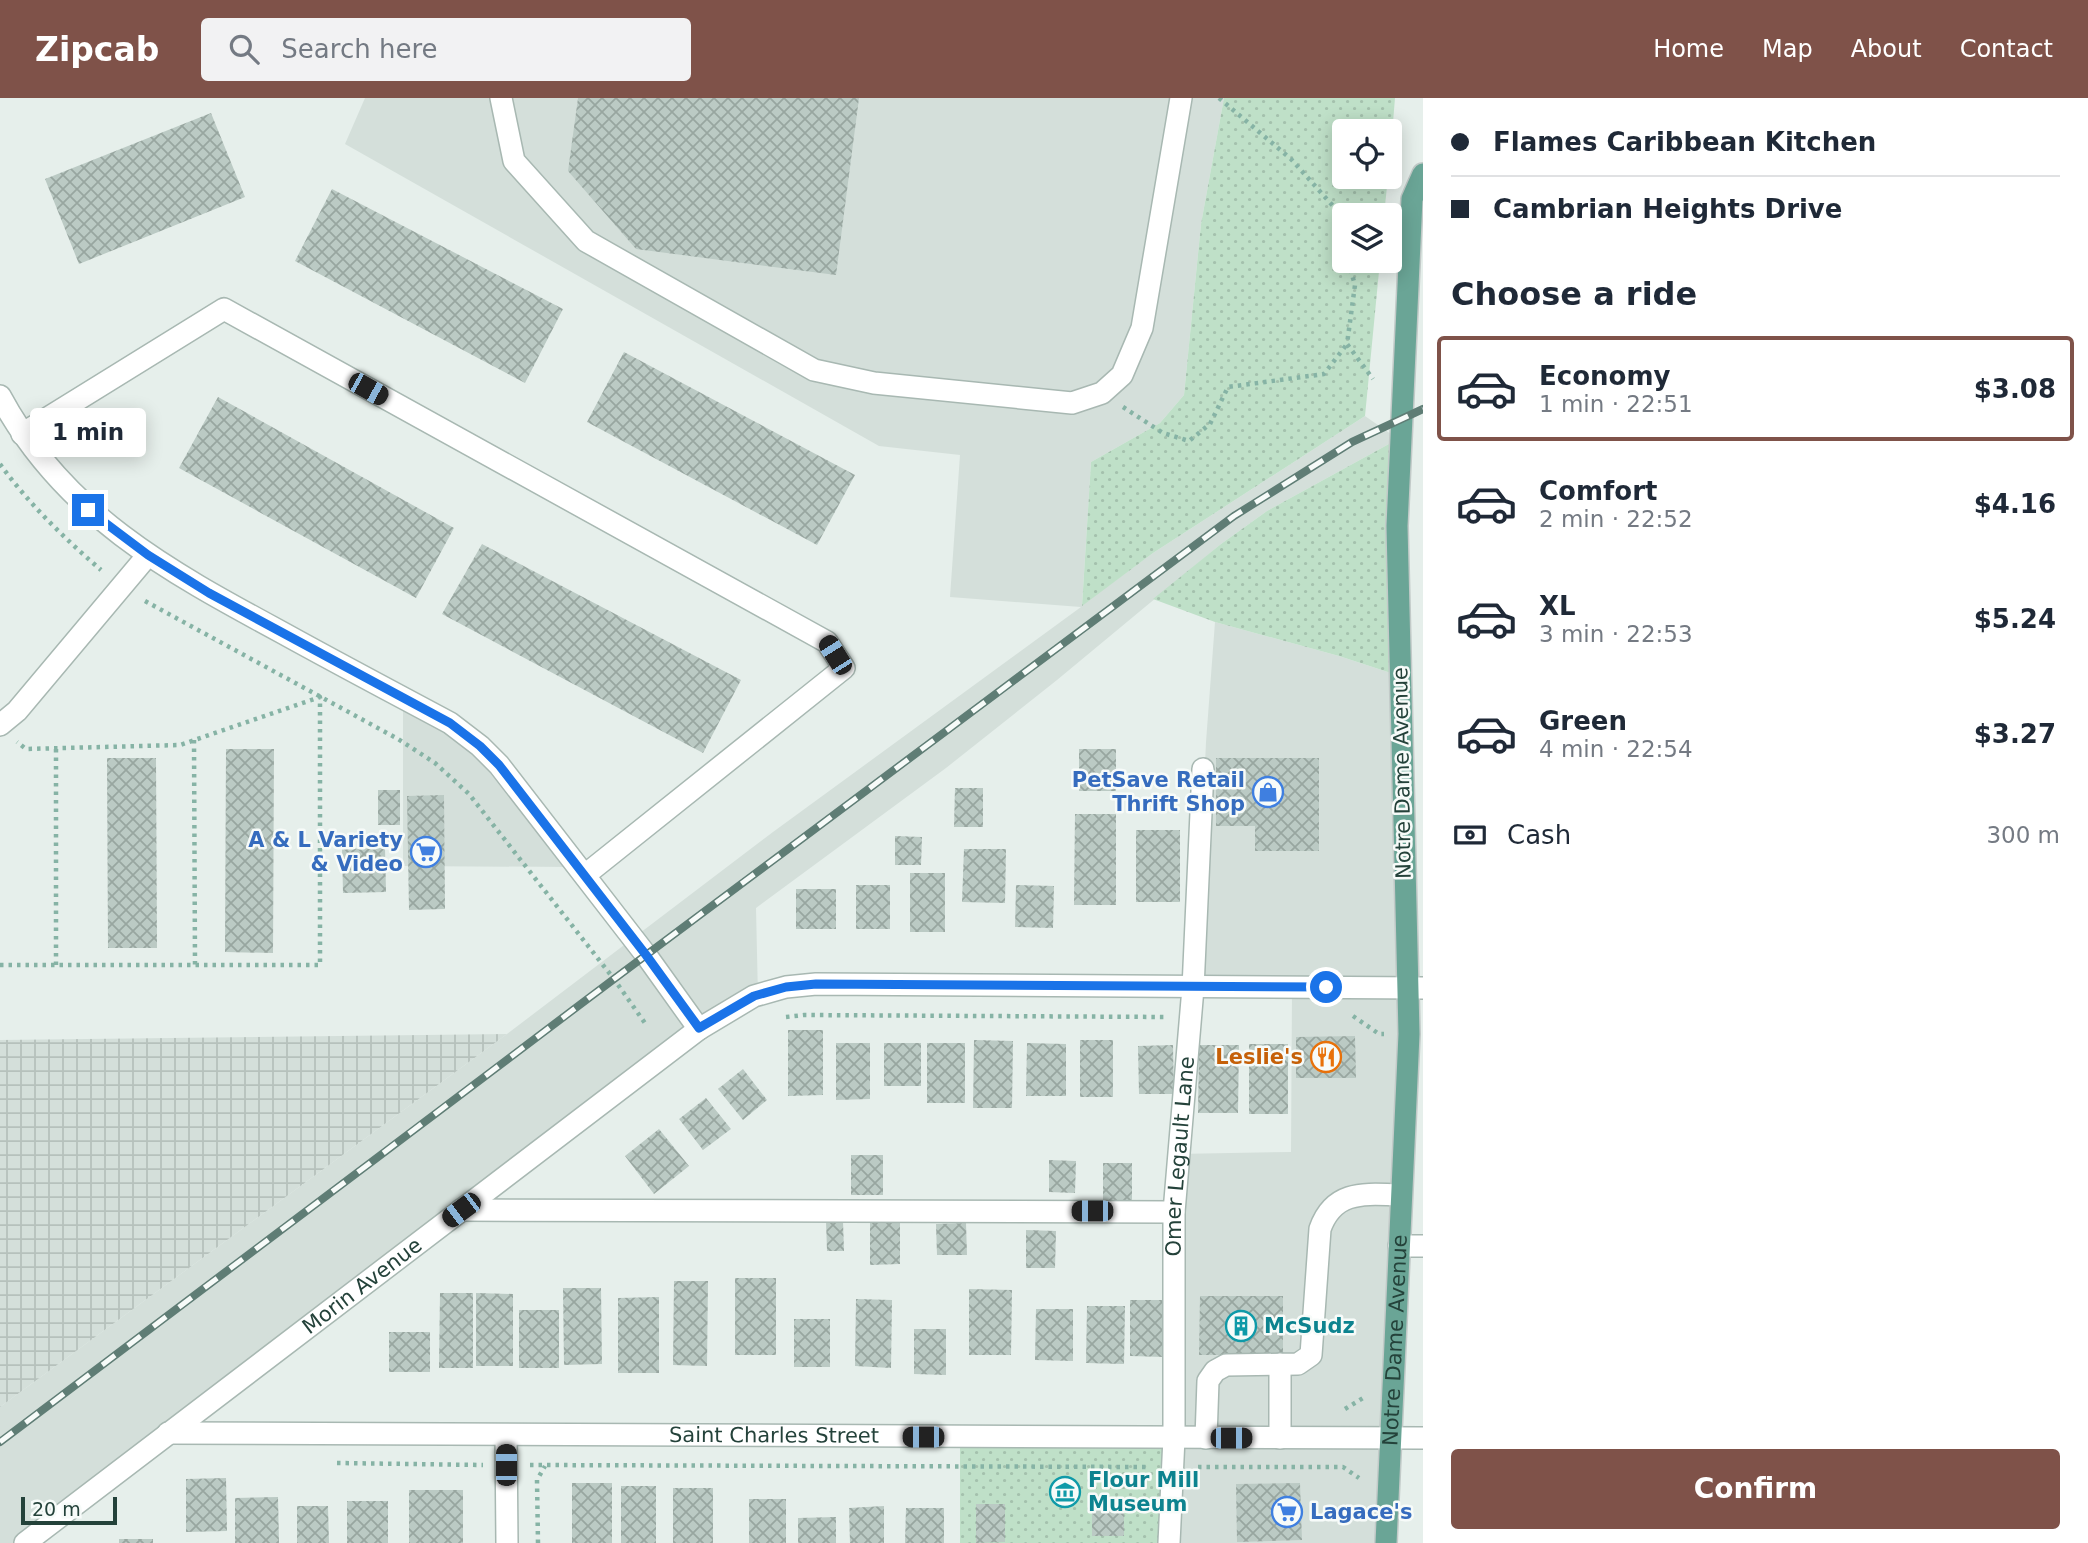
<!DOCTYPE html>
<meta charset="utf-8">
<style>
body{margin:0;font-family:"DejaVu Sans",sans-serif;background:#f2f2f3;color:#1f2937;height:100vh;display:flex;flex-direction:column;font-size:26px;white-space:nowrap}
*{box-sizing:border-box;margin:0}
p{font-size:23px;color:#747a83}
.icon{flex:none;width:38px;height:38px;fill:none;stroke:currentColor;stroke-width:2;stroke-linecap:round;stroke-linejoin:round}
.map{position:relative;flex:1;overflow:hidden}
.sheet{display:flex;flex-direction:column;background:#fff;width:665px}
.sheet>*{flex:none}
.guide{display:grid;align-content:center;height:154px;padding:0 28px;background:#fff}
.fabs{position:absolute;left:1332px;top:21px;display:grid;gap:14px}
.fabs a{display:grid;place-items:center;width:70px;height:70px;border-radius:7px;background:#fff;box-shadow:0 4px 18px #0003;font-size:35px}
.scale{position:absolute;left:21px;bottom:18px;width:96px;box-sizing:border-box;padding-left:7px;border:4px solid #24423a;border-top:0;font-size:19px;line-height:24px;white-space:nowrap;color:#24423a;-webkit-text-stroke:5px #f7fbf9;paint-order:stroke}
.end{position:absolute;width:32px;height:32px;margin:-16px;border:9px solid #1a73e8;background:#fff;box-shadow:0 0 0 4px #fff}
.from{border-radius:50%}
.bubble{position:absolute;height:49px;border-radius:7px;background:#fff;box-shadow:0 4px 18px #0003;font-size:23px;font-weight:700;line-height:49px;text-align:center}
.car{position:absolute;width:21px;height:42px;margin:-21px -10px;border-radius:9px;box-shadow:0 0 5px 2px #0007;background:linear-gradient(#222 24%,#8ab4d8 0 40%,#222 0 76%,#8ab4d8 0 86%,#222 0)}
.guide b{display:flex;align-items:center;gap:24px;height:66px;font-size:26px}
.guide b+b{border-top:2px solid #e0e1e3}
.guide i{width:18px;height:18px;background:#1f2937}
ul{padding:0;list-style:none}
li{display:flex;align-items:center;gap:21px;height:105px;margin:0 14px 10px;padding:0 14px;border:4px solid transparent;border-radius:7px}
li div{flex:1}
li b{display:block;font-size:26px}
li em{font-style:normal;font-weight:700}
li.on{border-color:#7f5249}
li>.icon{width:63px;height:63px;stroke-width:1.5}
h2{padding:0 28px;font-size:32px;line-height:84px}
.pay{display:flex;align-items:center;gap:18px;height:77px;padding:0 28px;font-size:26px}
.pay p{margin-inline-start:auto}
.action{display:flex;gap:14px;margin-top:auto;padding:14px 28px}
.action a{flex:1;height:80px;border-radius:7px;background:#7f5249;color:#fff;font-size:28px;font-weight:700;line-height:80px;text-align:center}
header{display:flex;align-items:center;gap:42px;box-sizing:border-box;height:98px;padding:0 35px;background:#7f5249;color:#fff}
header strong{font-size:33px}
nav{display:flex;gap:38px;margin-inline-start:auto;font-size:24px}
.search{width:490px;height:63px;background:#f2f2f3;display:flex;align-items:center;gap:18px;box-sizing:border-box;padding:0 24px;border-radius:7px;color:#747a83;font-size:26px}
main{display:flex;flex:1;min-height:0}
.map>svg:first-child{display:block}
.built{fill:#d4dfda}
.industrial{fill:url(#industrial-grid)}
.park{fill:url(#park-dots)}
.building{fill:url(#building-cross-hatch)}
.lines{fill:none;stroke-linecap:round;stroke-linejoin:round}
.minor-casing{stroke:#a8b8b2;stroke-width:24}
.major-casing{stroke:#c2cac8;stroke-width:24}
.path{stroke:#86b3a5;stroke-width:4.5;stroke-dasharray:3.5 5;stroke-linecap:butt}
.minor{stroke:#fff;stroke-width:21}
.major{stroke:#6aa596;stroke-width:21}
.rail-casing{stroke:#5f7d75;stroke-width:8}
.rail{stroke:#f7fbf9;stroke-width:5;stroke-dasharray:16;stroke-linecap:butt}
.route{stroke:#1a73e8;stroke-width:9}
.labels{text-anchor:middle;dominant-baseline:central;stroke-width:5;stroke-linejoin:round;paint-order:stroke}
.street-label{font-size:21px;fill:#24423a;stroke:#f7fbf9}
.shop-label{font-size:21px;font-weight:bold;fill:#366cbe;stroke:#f7fbf9;text-anchor:end}
.food-label{font-size:21px;font-weight:bold;fill:#c56008;stroke:#f7fbf9;text-anchor:end}
.culture-label{font-size:21px;font-weight:bold;fill:#0d838f;stroke:#f7fbf9;text-anchor:start}
</style>
<header>
<strong>Zipcab</strong>
<div class="search"><svg class="icon" aria-label="search" viewBox="0 0 24 24"><circle cx="10" cy="10" r="6"/><path d="M15 15l6 6"/></svg>Search here</div>
<nav><a>Home</a><a>Map</a><a>About</a><a>Contact</a></nav>
</header>
<main>
<div class="map">
<svg width="1423" height="1445" viewBox="0 0 1423 1445">
<defs>
<pattern id="industrial-grid" width="8" height="8" patternUnits="userSpaceOnUse" patternTransform="scale(1.75)"><rect width="8" height="8" fill="#d4dfda"/><path d="M0 4h8M4 0v8" fill="none" stroke="#b6c1bc"/></pattern>
<pattern id="park-dots" width="8" height="8" patternUnits="userSpaceOnUse" patternTransform="scale(1.75)"><rect width="8" height="8" fill="#bfe0c8"/><path d="M2 2h.1M6 6h.1" fill="none" stroke="#a4c1ad" stroke-width="1.8" stroke-linecap="round"/></pattern>
<pattern id="building-cross-hatch" width="8" height="8" patternUnits="userSpaceOnUse" patternTransform="scale(1.75)"><rect width="8" height="8" fill="#bbcac4"/><path d="M0 0l8 8M0 8l8-8" fill="none" stroke="#98a6a0"/></pattern>
</defs>
<rect width="100%" height="100%" fill="#e6efeb"/>
<path class="built" d="M365,0H1224L1201,126L1184,297L1160,325L1091,364L1082,507L1153,455L1365,318L1398,341L1267,413L1221,446L1057,582L946,670L756,810L758,900L29,1445H0V1309L507,936L773,734L1081,509L950,499L960,357L879,348L345,46Z
M1215,524L1339,558L1397,577L1405,892L1377,1445H1167L1176,1056L1291,1054L1292,893H1195L1206,644Z
M403,603L479,651L573,769L403,768Z"/>
<path class="industrial" d="M507,936L0,1309V942Z"/>
<path class="park" d="M1224,0H1395L1390,61V33H1344V79H1388L1384,117H1344V163H1380L1365,318L1153,455L1082,508L1091,364L1160,325L1184,297L1201,126Z
M1398,341L1397,577L1339,558L1215,524L1153,501L1221,446L1267,413Z
M960,1341L1172,1342L1167,1445H960Z"/>
<path class="building" d="M578,0H859L836,177L636,151L568,73Z
M211,15L245,99L79,166L45,81Z
M332,91L563,211L525,285L295,163Z
M624,254L855,377L817,447L587,324Z
M218,299L454,430L416,500L179,370Z
M482,446L741,582L703,655L442,516Z
M226,651H274L273,855L225,854Z
M1079,651H1116V693H1079Z
M107,660H156L157,850H108Z
M1216,660H1319V753H1255V728H1216Z
M955,690H983V729H954Z
M378,692H400V727H378Z
M444,697L445,811L409,812L407,698Z
M1075,716H1116V807H1074Z
M1136,732H1180V804H1136Z
M895,738L922,739L921,767H895Z
M385,750L386,794L343,795L342,751Z
M964,751H1006L1005,805L962,804Z
M910,775H945V834H910Z
M856,787H890V831H856Z
M1016,787L1054,788L1053,830L1015,829Z
M796,791H836V831H796Z
M788,932H823V997L788,998Z
M1355,938L1356,980H1296V939Z
M974,942L1013,943L1012,1010H973Z
M1080,942H1113V999H1080Z
M836,945H870V1001L836,1002Z
M884,945H921V988H884Z
M927,945H965V1005H927Z
M1027,945L1066,946V998H1026Z
M1249,946H1288V1016H1249Z
M1173,947L1174,996H1139L1138,948Z
M1199,947H1239L1238,1015H1198Z
M743,971L767,1002L743,1022L718,991Z
M706,1000L731,1031L703,1052L679,1021Z
M659,1031L689,1068L654,1096L625,1058Z
M851,1057H883V1097H851Z
M1049,1062L1076,1063L1075,1095L1049,1094Z
M1103,1065H1132V1106L1103,1105Z
M826,1123H843L844,1153H827Z
M870,1124H900V1166L870,1167Z
M966,1125L967,1157H937L936,1126Z
M1026,1132L1056,1133L1055,1170H1026Z
M735,1180H776V1257H735Z
M674,1183H708L707,1268L673,1267Z
M563,1190H601L602,1266L564,1267Z
M969,1191L1012,1192L1011,1257H969Z
M440,1195H473V1270H439Z
M476,1195L513,1196V1268H476Z
M1200,1198H1283V1257H1199Z
M659,1199V1275H618V1200Z
M856,1201L892,1202L891,1270L855,1268Z
M1130,1202H1165L1164,1259L1130,1258Z
M1087,1208H1125L1124,1266L1086,1265Z
M1036,1211H1073V1263L1035,1262Z
M519,1212H559V1270H519Z
M794,1221H830V1269H794Z
M914,1231H946V1277L914,1276Z
M389,1234H430V1274H389Z
M226,1380L227,1433L186,1434V1381Z
M572,1385H612V1445H572Z
M1300,1385L1302,1442L1237,1444L1236,1386Z
M621,1388H656V1445H621Z
M673,1390H713V1445H673Z
M409,1392H463V1445H409Z
M278,1399L279,1445H235V1400Z
M749,1401H786V1445H749Z
M347,1403H388V1445H347Z
M976,1406H1005V1444L976,1445Z
M297,1408H328L329,1445H297Z
M884,1408V1445H850L849,1410Z
M1092,1409L1124,1410V1438H1092Z
M906,1410H944V1445H905Z
M836,1419V1445H798V1420Z
M119,1441H153V1445H119Z"/>
<g class="lines">
<g class="minor-casing">
<g id="minor">
<path d="M501,0L514,63L586,143L814,272L874,285L1072,305L1102,295L1122,277L1142,230L1181,0"/>
<path d="M0,298C63,416 168,473 281,534C337,565 394,595 450,625L480,648L499,667L646,857L699,931"/>
<path d="M22,336L224,211L827,544L844,570L585,777"/>
<path d="M0,627L17,613L148,457"/>
<path d="M461,1112L1174,1114"/>
<path d="M1399,1148H1423"/>
<path d="M1280,1266V1340"/>
<path id="s1" d="M168,1335L1423,1340"/>
<path d="M506,1338L507,1445"/>
<path d="M1206,1340L1208,1283L1215,1273L1226,1267L1298,1266L1311,1257L1320,1131C1334,1091 1366,1096 1401,1097"/>
<path id="s2" d="M25,1445L699,931L754,898L786,889L816,886L1423,890"/>
<path id="s3" d="M1169,1445L1174,1340V1114L1193,890L1203,671"/>
</g>
</g>
<g class="major-casing">
<g id="major">
<path id="s4" d="M1386,1445L1409,936L1397,428L1412,101L1423,76"/>
</g>
</g>
<path class="path" d="M1219,0L1291,61L1333,108L1344,148
M1348,163L1355,187L1347,246L1373,281
M1123,309L1163,335L1189,343L1210,326L1228,289L1324,276L1347,246
M0,366C28,405 64,440 101,472
M145,503L398,641L435,665L469,696L614,881L647,928
M194,642L195,867
M56,651V867
M0,867H320V599L180,647L26,651L17,644
M1353,918L1379,936H1384
M786,919L804,917L1166,919
M1345,1311L1363,1300
M337,1365L483,1367
M530,1367L1148,1369
M1198,1369H1343L1359,1380
M538,1445L537,1382L545,1368"/>
<use href="#minor" class="minor"/>
<use href="#major" class="major"/>
<g class="rail-casing">
<path id="rail" d="M0,1344L614,881L1234,418L1352,344L1423,311"/>
</g>
<use href="#rail" class="rail"/>
</g>
<g class="lines">
<path class="route" d="M88,412L148,457L209,495L450,625L480,648L499,667L646,857L699,930L754,898L786,889L816,886L1326,889"/>
</g>
<defs>
<g id="shop-ring" transform="scale(1.575)"><circle r="9.5" fill="#f7fbf9" stroke="#3f7fe0" stroke-width="1.5"/><path d="M-5-2.5h2.3a2.7 3.5 0 0 1 5.4 0H5L5.5 6h-11ZM-1.5-2.5h3a1.5 2.3 0 0 0-3 0Z" fill="#3f7fe0"/></g>
<g id="supermarket-ring" transform="scale(1.575)"><circle r="9.5" fill="#f7fbf9" stroke="#3f7fe0" stroke-width="1.5"/><path d="M-6-5.5h2.5l.6 2H6L4.5 2H-2.5L-4.4-4H-6ZM-1.5 3.2a1.3 1.3 0 1 0 .1 0ZM3 3.2a1.3 1.3 0 1 0 .1 0Z" fill="#3f7fe0"/></g>
<g id="restaurant-ring" transform="scale(1.575)"><circle r="9.5" fill="#f7fbf9" stroke="#e8710a" stroke-width="1.5"/><path d="M-5-6h1v4h1v-4h1v4h1v-4h1v5L-1.5 .5V6h-2V.5L-5-1ZM5-6V6H3V1.5H1.5Q1.5-4 5-6Z" fill="#e8710a"/></g>
<g id="building-ring" transform="scale(1.575)"><circle r="9.5" fill="#f7fbf9" stroke="#0f9aa8" stroke-width="1.5"/><path d="M-4-6H4V6H1V3H-1V6H-4ZM-2.5-4.3h1.7v1.8h-1.7ZM.8-4.3h1.7v1.8H.8ZM-2.5-1h1.7V.8h-1.7ZM.8-1h1.7V.8H.8Z" fill="#0f9aa8"/></g>
<g id="museum-ring" transform="scale(1.575)"><circle r="9.5" fill="#f7fbf9" stroke="#0f9aa8" stroke-width="1.5"/><path d="M0-6L6-3V-2H-6V-3ZM-5-1h2V3h-2ZM-1-1h2V3h-2ZM3-1h2V3H3ZM-6 4H6V6H-6Z" fill="#0f9aa8"/></g>
</defs>
<g fill-rule="evenodd">
<use href="#shop-ring" x="1268" y="694"/>
<use href="#supermarket-ring" x="426" y="754"/>
<use href="#restaurant-ring" x="1326" y="959"/>
<use href="#building-ring" x="1241" y="1228"/>
<use href="#museum-ring" x="1065" y="1394"/>
<use href="#supermarket-ring" x="1287" y="1414"/>
</g>
<g class="labels">
<g class="street-label">
<text transform="translate(1402 675) rotate(-91)">Notre Dame Avenue</text>
<text stroke="none"><textPath href="#s3" startOffset="387">Omer Legault Lane</textPath></text>
<text stroke="none"><textPath href="#s2" startOffset="424">Morin Avenue</textPath></text>
<text stroke="none"><textPath href="#s4" startOffset="203">Notre Dame Avenue</textPath></text>
<text stroke="none"><textPath href="#s1" startOffset="606">Saint Charles Street</textPath></text>
</g>
<g class="shop-label">
<text x="1245" y="682">PetSave Retail<tspan x="1245" dy="24">Thrift Shop</tspan></text>
<text x="403" y="742">A &amp; L Variety<tspan x="403" dy="24">&amp; Video</tspan></text>
<text x="1310" y="1414" text-anchor="start">Lagace's</text>
</g>
<g class="food-label">
<text x="1303" y="959">Leslie's</text>
</g>
<g class="culture-label">
<text x="1264" y="1228">McSudz</text>
<text x="1088" y="1382">Flour Mill<tspan x="1088" dy="24">Museum</tspan></text>
</g>
</g>
</svg>
<div class="fabs">
<a><svg class="icon" aria-label="locate" viewBox="0 0 24 24"><circle cx="12" cy="12" r="6"/><path d="M12 2v4M12 18v4M2 12h4M18 12h4"/></svg></a>
<a><svg class="icon" aria-label="layers" viewBox="0 0 24 24"><path d="M12 4l9 5-9 5-9-5zM3 14l9 5 9-5"/></svg></a>
</div>
<div class="scale">20 m</div>
<i class="end from" style="left:1326px;top:889px"></i>
<i class="end" style="left:88px;top:412px"></i>
<div class="bubble" style="left:30px;top:310px;width:116px">1 min</div>
<i class="car" style="left:368px;top:291px;rotate:119deg"></i>
<i class="car" style="left:835px;top:557px;rotate:328deg"></i>
<i class="car" style="left:461px;top:1112px;rotate:233deg"></i>
<i class="car" style="left:1092px;top:1113px;rotate:270deg"></i>
<i class="car" style="left:923px;top:1339px;rotate:270deg"></i>
<i class="car" style="left:1231px;top:1340px;rotate:90deg"></i>
<i class="car" style="left:506px;top:1367px;rotate:0deg"></i>
</div>
<section class="sheet">
<div class="guide">
<b><i class="from"></i>Flames Caribbean Kitchen</b>
<b><i></i>Cambrian Heights Drive</b>
</div>
<h2>Choose a ride</h2>
<ul>
<li class="on"><svg class="icon" aria-label="car" viewBox="0 0 24 24"><path d="M5 17H2v-5l4-1 3-4h7l3 4 3 1v5h-3M9 17h6M6 11h13"/><circle cx="7" cy="17" r="2"/><circle cx="17" cy="17" r="2"/></svg><div><b>Economy</b><p>1 min · 22:51</p></div><em>$3.08</em></li>
<li><svg class="icon" aria-label="car" viewBox="0 0 24 24"><path d="M5 17H2v-5l4-1 3-4h7l3 4 3 1v5h-3M9 17h6M6 11h13"/><circle cx="7" cy="17" r="2"/><circle cx="17" cy="17" r="2"/></svg><div><b>Comfort</b><p>2 min · 22:52</p></div><em>$4.16</em></li>
<li><svg class="icon" aria-label="car" viewBox="0 0 24 24"><path d="M5 17H2v-5l4-1 3-4h7l3 4 3 1v5h-3M9 17h6M6 11h13"/><circle cx="7" cy="17" r="2"/><circle cx="17" cy="17" r="2"/></svg><div><b>XL</b><p>3 min · 22:53</p></div><em>$5.24</em></li>
<li><svg class="icon" aria-label="car" viewBox="0 0 24 24"><path d="M5 17H2v-5l4-1 3-4h7l3 4 3 1v5h-3M9 17h6M6 11h13"/><circle cx="7" cy="17" r="2"/><circle cx="17" cy="17" r="2"/></svg><div><b>Green</b><p>4 min · 22:54</p></div><em>$3.27</em></li>
</ul>
<div class="pay"><svg class="icon" aria-label="cash" viewBox="0 0 24 24"><path d="M3 7h18v10H3z"/><circle cx="12" cy="12" r="2"/></svg>Cash<p>300 m</p></div>
<div class="action"><a>Confirm</a></div>
</section>
</main>
